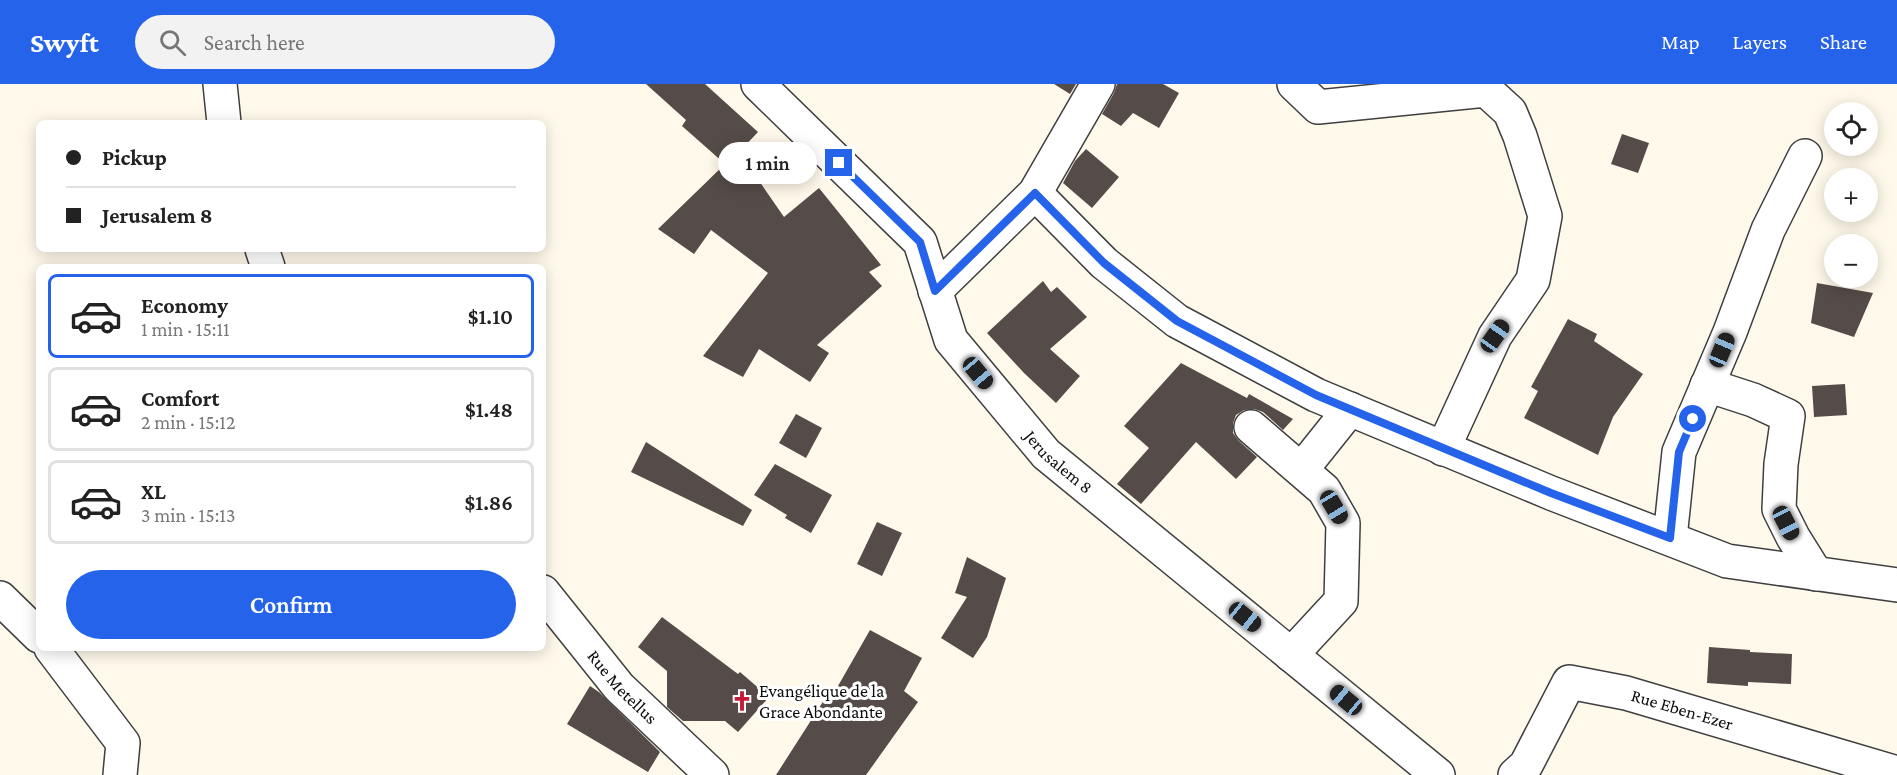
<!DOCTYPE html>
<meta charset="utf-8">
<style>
body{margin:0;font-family:"Crimson Pro",serif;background:#f2f2f2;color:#222;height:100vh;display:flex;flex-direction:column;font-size:22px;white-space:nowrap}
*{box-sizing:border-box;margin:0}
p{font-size:20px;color:#767676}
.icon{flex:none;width:33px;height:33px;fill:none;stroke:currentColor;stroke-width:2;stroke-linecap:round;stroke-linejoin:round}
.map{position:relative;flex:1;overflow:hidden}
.sheet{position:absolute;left:36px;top:180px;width:510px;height:387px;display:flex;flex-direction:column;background:#fff;border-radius:9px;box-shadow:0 3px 15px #0003}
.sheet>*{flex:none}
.hud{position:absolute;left:36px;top:36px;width:510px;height:132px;border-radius:9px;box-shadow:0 3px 15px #0003;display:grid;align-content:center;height:132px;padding:0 30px;background:#fff}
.controls{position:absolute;left:1824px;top:18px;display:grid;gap:12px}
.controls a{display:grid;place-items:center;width:54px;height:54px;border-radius:50%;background:#fff;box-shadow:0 3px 15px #0003;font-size:30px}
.end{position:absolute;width:27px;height:27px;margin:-14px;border:8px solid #2563eb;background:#fff;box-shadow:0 0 0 3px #fff}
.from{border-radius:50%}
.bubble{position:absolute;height:42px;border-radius:21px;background:#fff;box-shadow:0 3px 15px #0003;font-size:20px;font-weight:600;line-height:42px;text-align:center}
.car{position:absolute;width:18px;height:36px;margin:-18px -9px;border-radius:8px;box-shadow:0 0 4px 2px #0007;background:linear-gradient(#222 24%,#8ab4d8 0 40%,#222 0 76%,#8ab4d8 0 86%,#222 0)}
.hud b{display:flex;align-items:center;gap:21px;height:57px;font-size:22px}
.hud b+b{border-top:2px solid #e0e0e0}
.hud i{width:15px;height:15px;background:#222}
ul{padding:10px 0 0;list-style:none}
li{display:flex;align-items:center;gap:18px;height:84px;margin:0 12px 9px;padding:0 18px;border:3px solid #e0e0e0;border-radius:9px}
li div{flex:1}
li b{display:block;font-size:22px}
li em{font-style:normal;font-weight:600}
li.active{border-color:#2563eb}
li>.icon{width:54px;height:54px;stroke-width:1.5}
.primary-button{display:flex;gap:12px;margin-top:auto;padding:12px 30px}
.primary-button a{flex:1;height:69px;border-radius:36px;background:#2563eb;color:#fff;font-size:24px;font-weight:600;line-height:69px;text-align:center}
header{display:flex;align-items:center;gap:36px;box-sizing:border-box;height:84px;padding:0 30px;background:#2563eb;color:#fff}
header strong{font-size:28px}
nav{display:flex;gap:33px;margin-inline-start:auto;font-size:21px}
.search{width:420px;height:54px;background:#f2f2f2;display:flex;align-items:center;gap:15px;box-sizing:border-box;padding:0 21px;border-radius:33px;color:#767676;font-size:22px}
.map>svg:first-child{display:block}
.building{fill:#554b48}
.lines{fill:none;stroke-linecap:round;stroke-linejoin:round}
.street-casing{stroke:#3f3f3f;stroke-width:36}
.street{stroke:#fff;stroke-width:33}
.route{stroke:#2563eb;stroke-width:8}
.labels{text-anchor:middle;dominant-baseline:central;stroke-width:6;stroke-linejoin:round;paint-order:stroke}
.street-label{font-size:18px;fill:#0c0c0c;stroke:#fff}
.poi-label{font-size:18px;fill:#0c0c0c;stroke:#fff;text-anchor:start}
</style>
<header>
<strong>Swyft</strong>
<div class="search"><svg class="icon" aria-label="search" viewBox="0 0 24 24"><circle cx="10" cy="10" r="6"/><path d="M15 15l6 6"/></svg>Search here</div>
<nav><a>Map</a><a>Layers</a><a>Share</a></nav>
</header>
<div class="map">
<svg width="1897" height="691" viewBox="0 0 1897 691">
<rect width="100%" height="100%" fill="#fff9eb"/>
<path class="building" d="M646,0H705L758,48L739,68L784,133L819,104L881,181L869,188L882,202L817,261L829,269L810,298L759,265L743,293L703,272L768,189L711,146L694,170L658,145L725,80L682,42L686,36Z
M1054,0H1076L1070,10Z
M1117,0H1163L1179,9L1159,44L1133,29L1121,42L1102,30L1114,9Z
M1622,50L1649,59L1638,89L1611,80Z
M1086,65L1119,93L1092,124L1063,99L1075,77Z
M1043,197L1051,208L1057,203L1087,233L1050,265L1080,292L1056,319L1024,289L987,249Z
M1817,199L1873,209L1854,253L1811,239Z
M1568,235L1597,250L1594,257L1643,290L1613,333L1598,371L1524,334L1538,307L1531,303Z
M1181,279L1247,314L1249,310L1293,335L1283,346L1263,328L1254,325L1244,326L1236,331L1233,339V349L1239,357L1257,373L1236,395L1196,358L1141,420L1117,400L1149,364L1124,342Z
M1845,300L1847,331L1814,333L1812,302Z
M796,330L822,344L806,374L779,359Z
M646,358L752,426L743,442L631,388Z
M775,380L832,411L811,449L785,434L787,431L754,411Z
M877,438L902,449L882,492L857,480Z
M967,473L1006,494L987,553L973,574L941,554L967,513L955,509Z
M662,533L738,590L740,588L769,613L738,648L725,637H683L667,623V587L638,563Z
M870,546L922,574L904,607L918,618L866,691H776L826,613L830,616Z
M1709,563L1750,566V568L1792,570L1791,600L1748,598V602L1707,599Z
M590,602L599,608L660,668L648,688L567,640Z"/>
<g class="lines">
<g class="street-casing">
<g id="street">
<path d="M220,0L224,39"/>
<path id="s1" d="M758,0L920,158L951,256L1046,370L1438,691"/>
<path d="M1294,0L1318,23L1486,6L1510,28L1520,52L1545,132L1533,196L1495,252L1443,365"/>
<path d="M1035,109L1104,179L1177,237L1316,311L1551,409L1727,477L1897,501"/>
<path d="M262,165L268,183"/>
<path d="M935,207L1035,109L1098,0"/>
<path d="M1707,301L1753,316L1788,332L1781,380L1779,425L1793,453L1816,490"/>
<path d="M1251,343L1324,406L1343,439L1341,517L1291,571"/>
<path d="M1302,385L1350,325"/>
<path d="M1670,454L1679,368L1730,248L1768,146L1805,72"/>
<path id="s2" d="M543,508L619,603L712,691"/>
<path d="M0,514L39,552"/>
<path d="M51,564L123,659L120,691"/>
<path id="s3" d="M1515,691L1526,681L1569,598L1626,609L1897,689"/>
</g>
</g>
<use href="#street" class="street"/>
</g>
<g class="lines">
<path class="route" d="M839,79L920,158L935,207L1035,109L1104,179L1177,237L1316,311L1551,409L1670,454L1679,368L1693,335"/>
</g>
<defs>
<g id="church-bare" transform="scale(1.62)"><path d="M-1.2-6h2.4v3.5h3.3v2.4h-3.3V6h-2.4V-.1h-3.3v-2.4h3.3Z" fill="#c51a38" stroke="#fff" stroke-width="2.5" paint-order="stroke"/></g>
</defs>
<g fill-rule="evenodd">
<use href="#church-bare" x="742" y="617"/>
</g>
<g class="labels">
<g class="street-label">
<text stroke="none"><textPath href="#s1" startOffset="492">Jerusalem 8</textPath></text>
<text stroke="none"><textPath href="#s2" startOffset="124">Rue Metellus</textPath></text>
<text stroke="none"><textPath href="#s3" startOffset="225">Rue Eben-Ezer</textPath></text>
</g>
<g class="poi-label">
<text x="759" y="607">Evangélique de la<tspan x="759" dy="21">Grace Abondante</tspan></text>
</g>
</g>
</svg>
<div class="controls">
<a><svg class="icon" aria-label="locate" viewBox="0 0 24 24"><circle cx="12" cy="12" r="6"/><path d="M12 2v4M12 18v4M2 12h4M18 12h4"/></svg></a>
<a>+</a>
<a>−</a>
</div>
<i class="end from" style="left:1693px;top:335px"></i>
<i class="end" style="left:839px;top:79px"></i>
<div class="bubble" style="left:718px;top:58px;width:99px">1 min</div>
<i class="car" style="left:1495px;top:252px;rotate:35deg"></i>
<i class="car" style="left:1722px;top:266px;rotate:23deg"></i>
<i class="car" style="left:978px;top:289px;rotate:140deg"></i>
<i class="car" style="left:1334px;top:423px;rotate:149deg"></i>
<i class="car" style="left:1786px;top:439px;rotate:153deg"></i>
<i class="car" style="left:1245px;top:533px;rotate:129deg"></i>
<i class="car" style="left:1346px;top:616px;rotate:310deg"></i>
<div class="hud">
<b><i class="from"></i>Pickup</b>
<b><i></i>Jerusalem 8</b>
</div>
<section class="sheet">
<ul>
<li class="active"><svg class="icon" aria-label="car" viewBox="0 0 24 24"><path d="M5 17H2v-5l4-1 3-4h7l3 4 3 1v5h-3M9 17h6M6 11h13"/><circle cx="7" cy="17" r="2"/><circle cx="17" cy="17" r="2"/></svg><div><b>Economy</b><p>1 min · 15:11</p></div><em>$1.10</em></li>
<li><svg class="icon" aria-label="car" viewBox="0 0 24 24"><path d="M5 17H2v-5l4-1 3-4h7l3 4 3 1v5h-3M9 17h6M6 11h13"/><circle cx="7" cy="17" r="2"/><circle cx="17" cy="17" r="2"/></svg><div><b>Comfort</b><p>2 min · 15:12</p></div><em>$1.48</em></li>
<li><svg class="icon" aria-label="car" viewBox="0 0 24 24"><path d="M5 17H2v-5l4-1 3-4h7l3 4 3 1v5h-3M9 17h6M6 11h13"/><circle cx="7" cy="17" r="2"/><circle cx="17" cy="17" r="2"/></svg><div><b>XL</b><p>3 min · 15:13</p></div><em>$1.86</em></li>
</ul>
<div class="primary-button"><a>Confirm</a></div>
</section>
</div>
